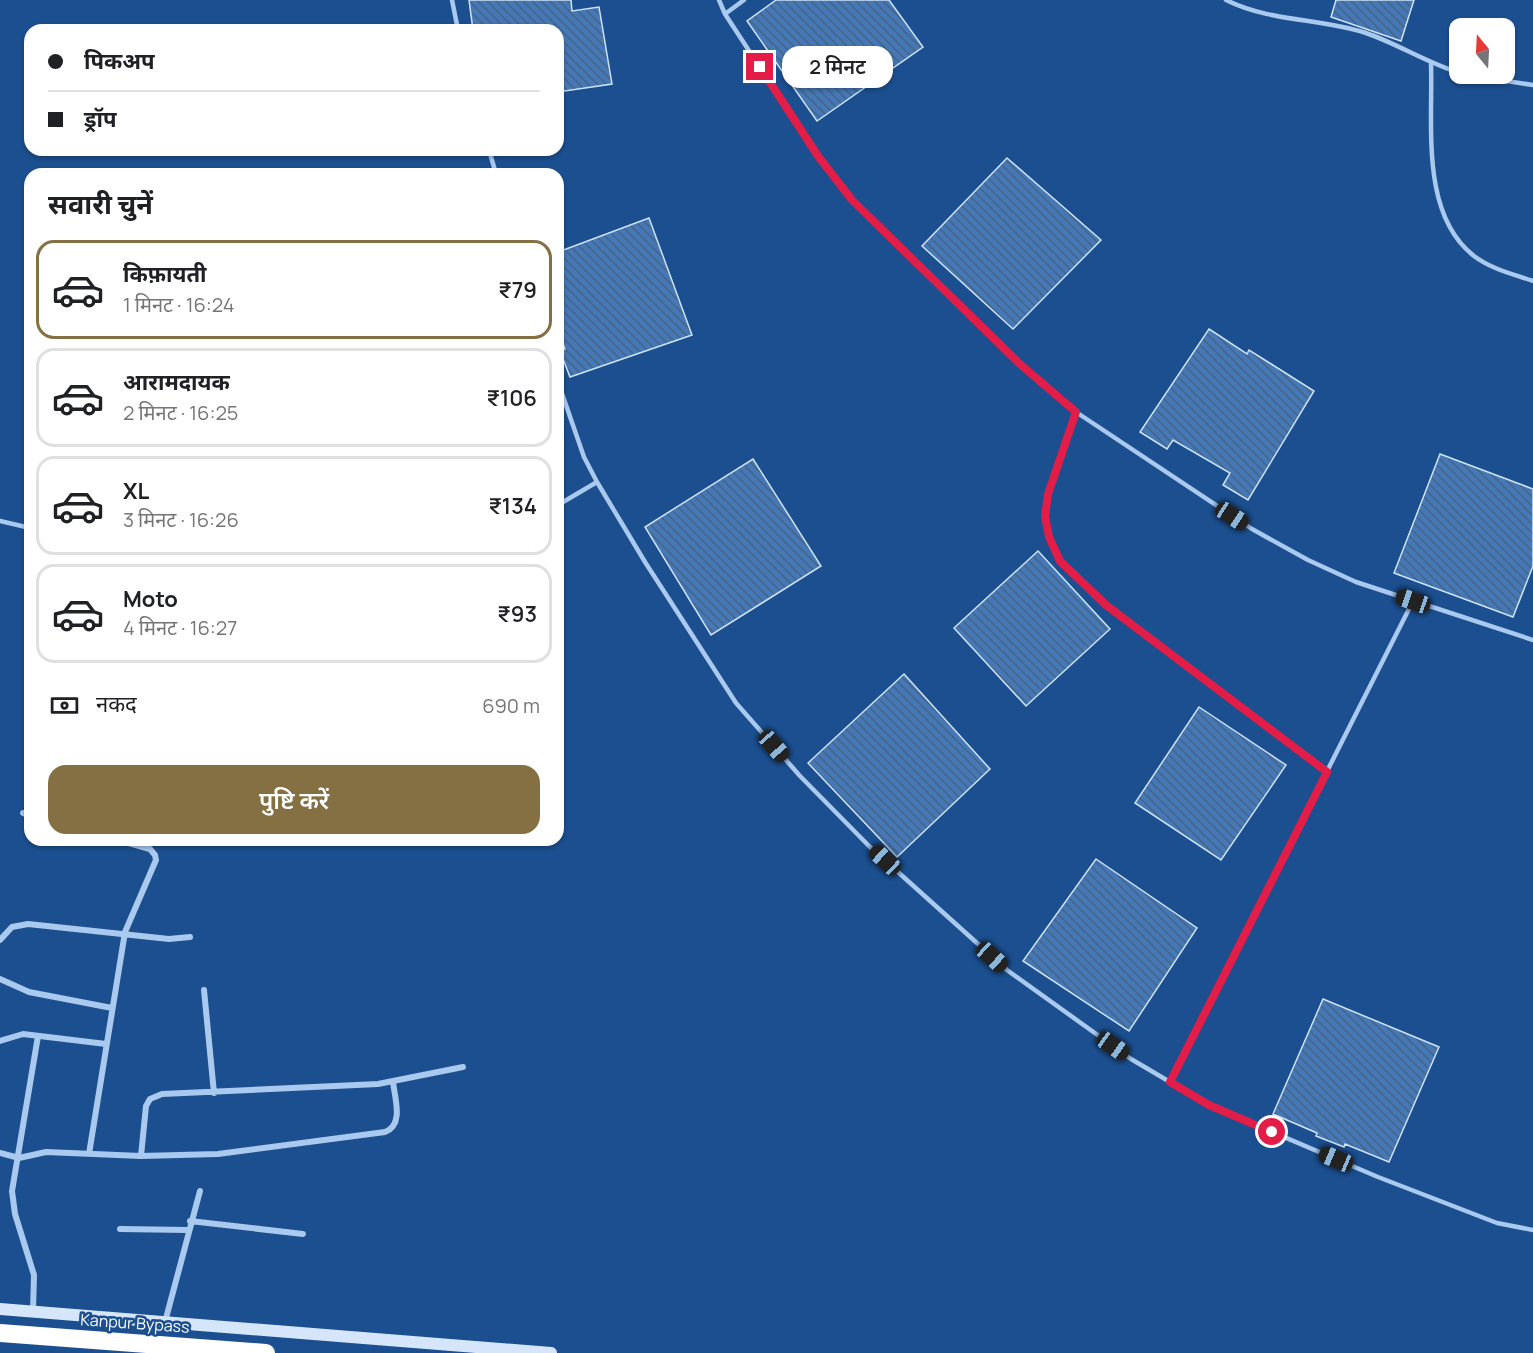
<!DOCTYPE html>
<html lang="hi">
<meta charset="utf-8">
<style>
body{margin:0;font-family:Manrope,"Noto Sans Devanagari",sans-serif;background:#f6f6f6;color:#202124;height:100vh;display:flex;flex-direction:column;font-size:22px;white-space:nowrap}
*{box-sizing:border-box;margin:0}
p{font-size:20px;color:#757577}
.icon{flex:none;width:33px;height:33px;fill:none;stroke:currentColor;stroke-width:2;stroke-linecap:round;stroke-linejoin:round}
.map{position:relative;flex:1;overflow:hidden}
.side{position:absolute;left:24px;top:168px;width:540px;height:678px;display:flex;flex-direction:column;background:#fff;border-radius:18px;box-shadow:0 2px 4px #0004}
.side>*{flex:none}
.hud{position:absolute;left:24px;top:24px;width:540px;height:132px;border-radius:18px;box-shadow:0 2px 4px #0004;display:grid;align-content:center;height:132px;padding:0 24px;background:#fff}
.needle{width:39px;rotate:342deg}
.buttons{position:absolute;left:1449px;top:18px;display:grid;gap:12px}
.buttons a{display:grid;place-items:center;width:66px;height:66px;border-radius:12px;background:#fff;box-shadow:0 2px 4px #0004;font-size:30px}
.end{position:absolute;width:27px;height:27px;margin:-14px;border:8px solid #e11d48;background:#fff;box-shadow:0 0 0 3px #fff}
.from{border-radius:50%}
.bubble{position:absolute;height:42px;border-radius:18px;background:#fff;box-shadow:0 2px 4px #0004;font-size:20px;font-weight:600;line-height:42px;text-align:center}
.car{position:absolute;width:18px;height:36px;margin:-18px -9px;border-radius:8px;box-shadow:0 0 4px 2px #0007;background:linear-gradient(#222 24%,#8ab4d8 0 40%,#222 0 76%,#8ab4d8 0 86%,#222 0)}
.hud b{display:flex;align-items:center;gap:21px;height:57px;font-size:22px}
.hud b+b{border-top:2px solid #e0e0e0}
.hud i{width:15px;height:15px;background:#202124}
ul{padding:0;list-style:none}
li{display:flex;align-items:center;gap:18px;height:99px;margin:0 12px 9px;padding:0 12px;border:3px solid #e0e0e0;border-radius:18px}
li div{flex:1}
li b{display:block;font-size:22px}
li em{font-style:normal;font-weight:600}
li.active{border-color:#847042}
li>.icon{width:54px;height:54px;stroke-width:1.5}
h2{padding:0 24px;font-size:27px;line-height:72px}
.pay{display:flex;align-items:center;gap:15px;height:66px;padding:0 24px;font-size:22px}
.pay p{margin-inline-start:auto}
.primary-button{display:flex;gap:12px;margin-top:auto;padding:12px 24px}
.primary-button a{flex:1;height:69px;border-radius:18px;background:#847042;color:#fff;font-size:24px;font-weight:600;line-height:69px;text-align:center}
.map>svg:first-child{display:block}
.building{fill:url(#building-back-hatch);stroke:#cfe3fa;stroke-width:1.5}
.lines{fill:none;stroke-linecap:round;stroke-linejoin:round}
.lane{stroke:#a9c9ee;stroke-width:4.5}
.street{stroke:#a9c9ee;stroke-width:6}
.secondary{stroke:#d6e6fa;stroke-width:12}
.highway{stroke:#fff;stroke-width:18}
.route{stroke:#e11d48;stroke-width:8}
.labels{text-anchor:middle;dominant-baseline:central;stroke-width:5;stroke-linejoin:round;paint-order:stroke}
.street-label{font-size:16px;fill:#fff;stroke:#1b4f8f}
</style>
<div class="map">
<svg width="1533" height="1353" viewBox="0 0 1533 1353">
<defs>
<pattern id="building-back-hatch" width="6" height="6" patternUnits="userSpaceOnUse" patternTransform="scale(1.5)"><rect width="6" height="6" fill="#4478b7"/><path d="M-1 5l2 2M0 0l6 6M5-1l2 2" fill="none" stroke="#486282"/></pattern>
</defs>
<rect width="100%" height="100%" fill="#1b4f8f"/>
<path class="building" d="M469,0H571L572,11L599,7L612,84L558,92V30H473Z
M776,0H889L923,47L817,121L747,21Z
M1336,0H1414L1401,41L1331,17Z
M1007,158L1101,240L1013,329L922,246Z
M649,218L692,335L570,377L560,351L565,349L558,329V252Z
M1209,329L1247,354L1249,350L1314,391L1248,500L1223,485L1230,473L1173,440L1167,449L1140,432Z
M1440,454L1533,489V566L1513,617L1394,573Z
M753,459L821,566L711,635L645,527Z
M1038,551L1110,629L1026,706L954,628Z
M904,674L990,769L897,857L808,763Z
M1199,707L1286,765L1221,860L1135,803Z
M1096,859L1197,928L1129,1031L1023,961Z
M1323,999L1439,1047L1389,1162L1345,1144L1344,1147L1316,1136L1317,1133L1273,1114Z"/>
<g class="lines">
<path class="lane" d="M452,0L458,30
M719,0L725,14L818,156L852,200L1021,365L1076,412L1252,529L1308,560L1356,582L1533,640
M1226,0C1270,22 1320,18 1366,33C1398,44 1427,63 1460,73
M725,14L744,0
M1431,64C1433,125 1420,214 1474,256C1491,269 1513,274 1533,281
M1461,74L1533,85
M489,150L496,174
M558,382L584,457L597,482L645,562L736,703L800,776L869,846L1007,970L1131,1059L1209,1105L1378,1177L1497,1223L1533,1230
M1076,412L1048,494L1045,516L1049,537L1060,561L1106,605L1327,772
M558,505L597,482
M0,521L30,528
M1170,1082L1413,601"/>
<path class="street" d="M23,813L30,815
M0,940L12,927L28,924L169,939L190,937
M0,979L29,992L112,1008
M204,990L214,1093
M0,1041L23,1034L106,1044
M0,1153L19,1158L46,1152L141,1156L218,1154L385,1132C404,1125 395,1099 393,1082
M89,1154L125,932L156,860L155,855L150,849L118,840
M141,1156L146,1106L150,1099L162,1094L378,1084L463,1067
M190,1221L303,1234
M120,1229L188,1230
M33,1311L34,1275L15,1214L12,1191L38,1036
M165,1322L200,1191"/>
<path class="secondary" d="M0,1309L551,1353"/>
<path class="highway" d="M0,1333L266,1353"/>
</g>
<g class="lines">
<path class="route" d="M760,67L818,156L852,200L1021,365L1076,412L1048,494L1045,516L1049,537L1060,561L1106,605L1327,772L1170,1082L1209,1105L1272,1132"/>
</g>
<g class="labels">
<g class="street-label">
<text transform="translate(135 1323) rotate(4)">Kanpur Bypass</text>
</g>
</g>
</svg>
<div class="buttons">
<a><svg class="needle" viewBox="-14 -14 28 28"><path d="M0-13l5 13h-10z" fill="#e53935"/><path d="M0 13l5-13h-10z" fill="#757577"/></svg></a>
</div>
<i class="end from" style="left:1272px;top:1132px"></i>
<i class="end" style="left:760px;top:67px"></i>
<div class="bubble" style="left:782px;top:46px;width:111px">2 मिनट</div>
<i class="car" style="left:1232px;top:516px;rotate:123deg"></i>
<i class="car" style="left:1413px;top:601px;rotate:289deg"></i>
<i class="car" style="left:774px;top:746px;rotate:139deg"></i>
<i class="car" style="left:885px;top:860px;rotate:313deg"></i>
<i class="car" style="left:992px;top:957px;rotate:132deg"></i>
<i class="car" style="left:1113px;top:1046px;rotate:125deg"></i>
<i class="car" style="left:1336px;top:1159px;rotate:293deg"></i>
<div class="hud">
<b><i class="from"></i>पिकअप</b>
<b><i></i>ड्रॉप</b>
</div>
<section class="side">
<h2>सवारी चुनें</h2>
<ul>
<li class="active"><svg class="icon" aria-label="car" viewBox="0 0 24 24"><path d="M5 17H2v-5l4-1 3-4h7l3 4 3 1v5h-3M9 17h6M6 11h13"/><circle cx="7" cy="17" r="2"/><circle cx="17" cy="17" r="2"/></svg><div><b>किफ़ायती</b><p>1 मिनट · 16:24</p></div><em>₹79</em></li>
<li><svg class="icon" aria-label="car" viewBox="0 0 24 24"><path d="M5 17H2v-5l4-1 3-4h7l3 4 3 1v5h-3M9 17h6M6 11h13"/><circle cx="7" cy="17" r="2"/><circle cx="17" cy="17" r="2"/></svg><div><b>आरामदायक</b><p>2 मिनट · 16:25</p></div><em>₹106</em></li>
<li><svg class="icon" aria-label="car" viewBox="0 0 24 24"><path d="M5 17H2v-5l4-1 3-4h7l3 4 3 1v5h-3M9 17h6M6 11h13"/><circle cx="7" cy="17" r="2"/><circle cx="17" cy="17" r="2"/></svg><div><b>XL</b><p>3 मिनट · 16:26</p></div><em>₹134</em></li>
<li><svg class="icon" aria-label="car" viewBox="0 0 24 24"><path d="M5 17H2v-5l4-1 3-4h7l3 4 3 1v5h-3M9 17h6M6 11h13"/><circle cx="7" cy="17" r="2"/><circle cx="17" cy="17" r="2"/></svg><div><b>Moto</b><p>4 मिनट · 16:27</p></div><em>₹93</em></li>
</ul>
<div class="pay"><svg class="icon" aria-label="cash" viewBox="0 0 24 24"><path d="M3 7h18v10H3z"/><circle cx="12" cy="12" r="2"/></svg>नकद<p>690 m</p></div>
<div class="primary-button"><a>पुष्टि करें</a></div>
</section>
</div>
